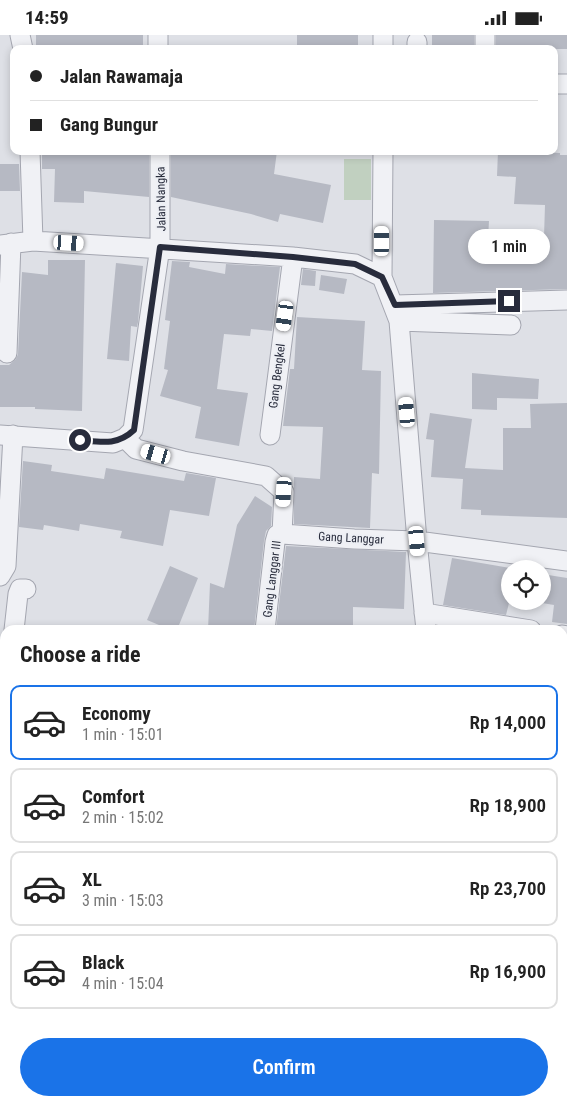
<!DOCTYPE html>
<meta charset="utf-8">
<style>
body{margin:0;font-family:"Roboto Condensed",sans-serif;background:#f6f6f6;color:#222;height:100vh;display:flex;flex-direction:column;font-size:19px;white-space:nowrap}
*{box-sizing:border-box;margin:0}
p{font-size:16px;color:#767676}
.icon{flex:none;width:28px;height:28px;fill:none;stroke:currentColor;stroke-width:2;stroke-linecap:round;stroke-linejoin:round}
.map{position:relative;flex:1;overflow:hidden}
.details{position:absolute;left:0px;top:590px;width:568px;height:481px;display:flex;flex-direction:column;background:#fff;border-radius:15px 15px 0 0;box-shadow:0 2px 8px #0003}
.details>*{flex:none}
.hud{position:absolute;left:10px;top:10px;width:548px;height:110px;border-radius:10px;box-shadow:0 2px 8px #0003;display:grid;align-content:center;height:110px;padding:0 20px;background:#fff}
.fabs{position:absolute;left:501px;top:525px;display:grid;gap:10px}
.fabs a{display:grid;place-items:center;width:50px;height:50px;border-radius:50%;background:#fff;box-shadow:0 2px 8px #0003;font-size:25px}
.end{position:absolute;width:22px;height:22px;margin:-11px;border:6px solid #282c3c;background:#fff;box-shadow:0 0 0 2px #fff}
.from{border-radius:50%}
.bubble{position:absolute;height:35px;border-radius:18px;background:#fff;box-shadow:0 2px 8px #0003;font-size:16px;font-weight:600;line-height:35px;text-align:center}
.car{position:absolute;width:15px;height:30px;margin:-15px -8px;border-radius:6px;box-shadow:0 0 4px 1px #0007;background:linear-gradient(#fff 24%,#345 0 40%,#fff 0 76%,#345 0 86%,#fff 0)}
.hud b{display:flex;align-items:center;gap:18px;height:48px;font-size:19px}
.hud b+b{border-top:1px solid #e0e0e0}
.hud i{width:12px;height:12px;background:#222}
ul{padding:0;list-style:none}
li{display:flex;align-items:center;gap:15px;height:75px;margin:0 10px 8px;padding:0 10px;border:2px solid #e0e0e0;border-radius:10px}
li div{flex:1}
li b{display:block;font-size:19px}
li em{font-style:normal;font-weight:600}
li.active{border-color:#1a73e8}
li>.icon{width:45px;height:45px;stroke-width:1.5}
h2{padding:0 20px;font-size:22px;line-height:60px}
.cta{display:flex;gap:10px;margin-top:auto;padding:10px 20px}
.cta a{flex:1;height:58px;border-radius:30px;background:#1a73e8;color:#fff;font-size:20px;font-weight:600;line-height:58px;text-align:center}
.status{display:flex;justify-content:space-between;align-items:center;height:35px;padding:0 25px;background:#fff;direction:ltr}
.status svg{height:14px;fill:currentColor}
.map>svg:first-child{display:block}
.built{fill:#cccfd8}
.green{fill:#c1d0c0}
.building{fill:#b6b9c3}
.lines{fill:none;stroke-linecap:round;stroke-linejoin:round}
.minor-casing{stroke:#a4a6b0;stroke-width:21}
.minor{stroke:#f0f1f5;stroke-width:19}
.route{stroke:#282c3c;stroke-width:6}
.labels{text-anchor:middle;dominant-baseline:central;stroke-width:4;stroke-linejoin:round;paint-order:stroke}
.street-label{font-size:12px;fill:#282c3c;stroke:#edeff4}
</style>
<div class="status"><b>14:59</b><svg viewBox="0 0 49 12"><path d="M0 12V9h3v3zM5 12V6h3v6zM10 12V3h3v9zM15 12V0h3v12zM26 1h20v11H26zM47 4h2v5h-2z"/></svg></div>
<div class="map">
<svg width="567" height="1071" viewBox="0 0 567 1071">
<rect width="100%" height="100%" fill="#dee0e6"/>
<path class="built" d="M0,855L5,856V1047H0Z"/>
<path class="green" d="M344,124H371V165H344Z"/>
<path class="building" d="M36,0H143V14H36Z
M297,0H358V14H297Z
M432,0H474V14H432Z
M496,0H567V14H496Z
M42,116H109L149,120V162L84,156V168L54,167L55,134H42Z
M171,116H277L274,139L331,150L323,188L280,179L278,187L251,179L171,162Z
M498,116L560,118V120H567V254L433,258L434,185L489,186L488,203L544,202L545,170L514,169L516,142L497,141Z
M0,129H19L20,156H0Z
M48,225H85L82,376L35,374V372H0V330H9L16,324L18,319L22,237L48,240Z
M172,226L190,227L189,232L225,239L226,229L280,232L272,296L251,294L250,301L224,299L217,354L248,358L239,411L195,403L201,372L160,361L168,335L164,334L170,286L165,285Z
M116,228L143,231L138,287L137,292L131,291L129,326L107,324Z
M303,234L316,236L315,251L301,250Z
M321,240L347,244L344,259L319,255Z
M297,282L365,286L362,335L381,336L379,439L372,438L370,493L294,489V442L320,444L323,392L283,391L290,334H294Z
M472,338L539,344L538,364L497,363V375L472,374Z
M567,368V483L481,480V475L461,474L463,444L431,442L434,405L426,404L430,378L472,384L465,433L503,435V393H531L530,369Z
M23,426L52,430L51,436L104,444L106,433L184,446L186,438L216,443L209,481L170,475L163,511L120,503L122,496L80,489L79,496L44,490L43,495L19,492Z
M255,461L272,472L271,491L266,496L264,506L254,595H208L210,548L224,553L237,490Z
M286,511L406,517L404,574L353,572V594L276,595Z
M452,523L510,533V564L506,580L443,570Z
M170,531L198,543L177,595H171L147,585Z
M542,539L567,543V589L552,587L554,570L542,568Z"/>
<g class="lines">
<g class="minor-casing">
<path id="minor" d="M20,0L23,14
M158,0V14
M383,0V14
M417,14V7
M485,14V0
M554,49H567
M30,116L33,206
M0,210L33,206L293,222L355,229L382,242L399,286L417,506L567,526
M382,242L383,116
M395,270L567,265
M399,286L511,290
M7,318L11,208
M0,400L113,408L125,403L133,395L160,212V116
M270,400L293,222
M125,403L136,414L183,426L266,441L284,457L282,499
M0,541L6,531L13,400
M424,578L531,595
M14,595L18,559L20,554H26
M265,595L275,507L277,500L282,499L354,504L417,506L426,595
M562,600L567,601
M562,636L567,637
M1,746L5,697
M562,790L567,791
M562,971L567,972
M251,1066L270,1071
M386,1071L387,1066
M519,1071L520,1066"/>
</g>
<use href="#minor" class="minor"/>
</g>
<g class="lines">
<path class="route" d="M80,405C101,407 117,411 134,395L160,212L293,222L355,229L382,242L395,270L509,266"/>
</g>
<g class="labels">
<g class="street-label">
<text transform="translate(161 164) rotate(-91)">Jalan Nangka</text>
<text transform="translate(277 341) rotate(-83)">Gang Bengkel</text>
<text transform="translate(351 503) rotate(3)">Gang Langgar</text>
<text transform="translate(272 544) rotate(-83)">Gang Langgar III</text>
</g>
</g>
</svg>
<div class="fabs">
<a><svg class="icon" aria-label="locate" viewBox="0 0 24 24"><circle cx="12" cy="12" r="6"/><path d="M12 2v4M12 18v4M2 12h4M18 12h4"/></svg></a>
</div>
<i class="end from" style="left:80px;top:405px"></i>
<i class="end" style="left:509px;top:266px"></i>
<div class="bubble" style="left:468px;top:194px;width:82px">1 min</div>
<i class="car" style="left:382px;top:206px;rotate:0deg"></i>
<i class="car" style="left:69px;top:208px;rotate:93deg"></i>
<i class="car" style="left:285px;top:281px;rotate:188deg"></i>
<i class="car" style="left:407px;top:377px;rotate:355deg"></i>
<i class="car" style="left:156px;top:419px;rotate:286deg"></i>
<i class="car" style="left:284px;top:457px;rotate:184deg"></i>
<i class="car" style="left:417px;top:506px;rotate:175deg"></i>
<div class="hud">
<b><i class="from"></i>Jalan Rawamaja</b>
<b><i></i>Gang Bungur</b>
</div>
<section class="details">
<h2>Choose a ride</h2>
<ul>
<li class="active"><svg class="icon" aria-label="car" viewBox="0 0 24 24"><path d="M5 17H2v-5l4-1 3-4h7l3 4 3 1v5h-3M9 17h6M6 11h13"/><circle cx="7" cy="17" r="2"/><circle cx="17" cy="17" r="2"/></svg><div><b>Economy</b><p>1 min · 15:01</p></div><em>Rp 14,000</em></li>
<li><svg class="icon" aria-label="car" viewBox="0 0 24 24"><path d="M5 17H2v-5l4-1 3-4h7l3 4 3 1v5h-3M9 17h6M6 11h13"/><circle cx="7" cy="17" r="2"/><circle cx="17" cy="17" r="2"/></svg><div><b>Comfort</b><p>2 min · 15:02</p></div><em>Rp 18,900</em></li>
<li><svg class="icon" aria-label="car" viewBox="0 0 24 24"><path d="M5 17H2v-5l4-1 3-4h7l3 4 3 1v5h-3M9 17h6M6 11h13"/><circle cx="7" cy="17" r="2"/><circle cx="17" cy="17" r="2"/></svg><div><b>XL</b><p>3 min · 15:03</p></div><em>Rp 23,700</em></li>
<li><svg class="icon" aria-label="car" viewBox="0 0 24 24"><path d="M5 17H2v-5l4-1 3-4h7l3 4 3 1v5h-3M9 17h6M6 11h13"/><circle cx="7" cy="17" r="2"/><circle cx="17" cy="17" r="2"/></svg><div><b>Black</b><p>4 min · 15:04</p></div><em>Rp 16,900</em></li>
</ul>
<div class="cta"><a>Confirm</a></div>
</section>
</div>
